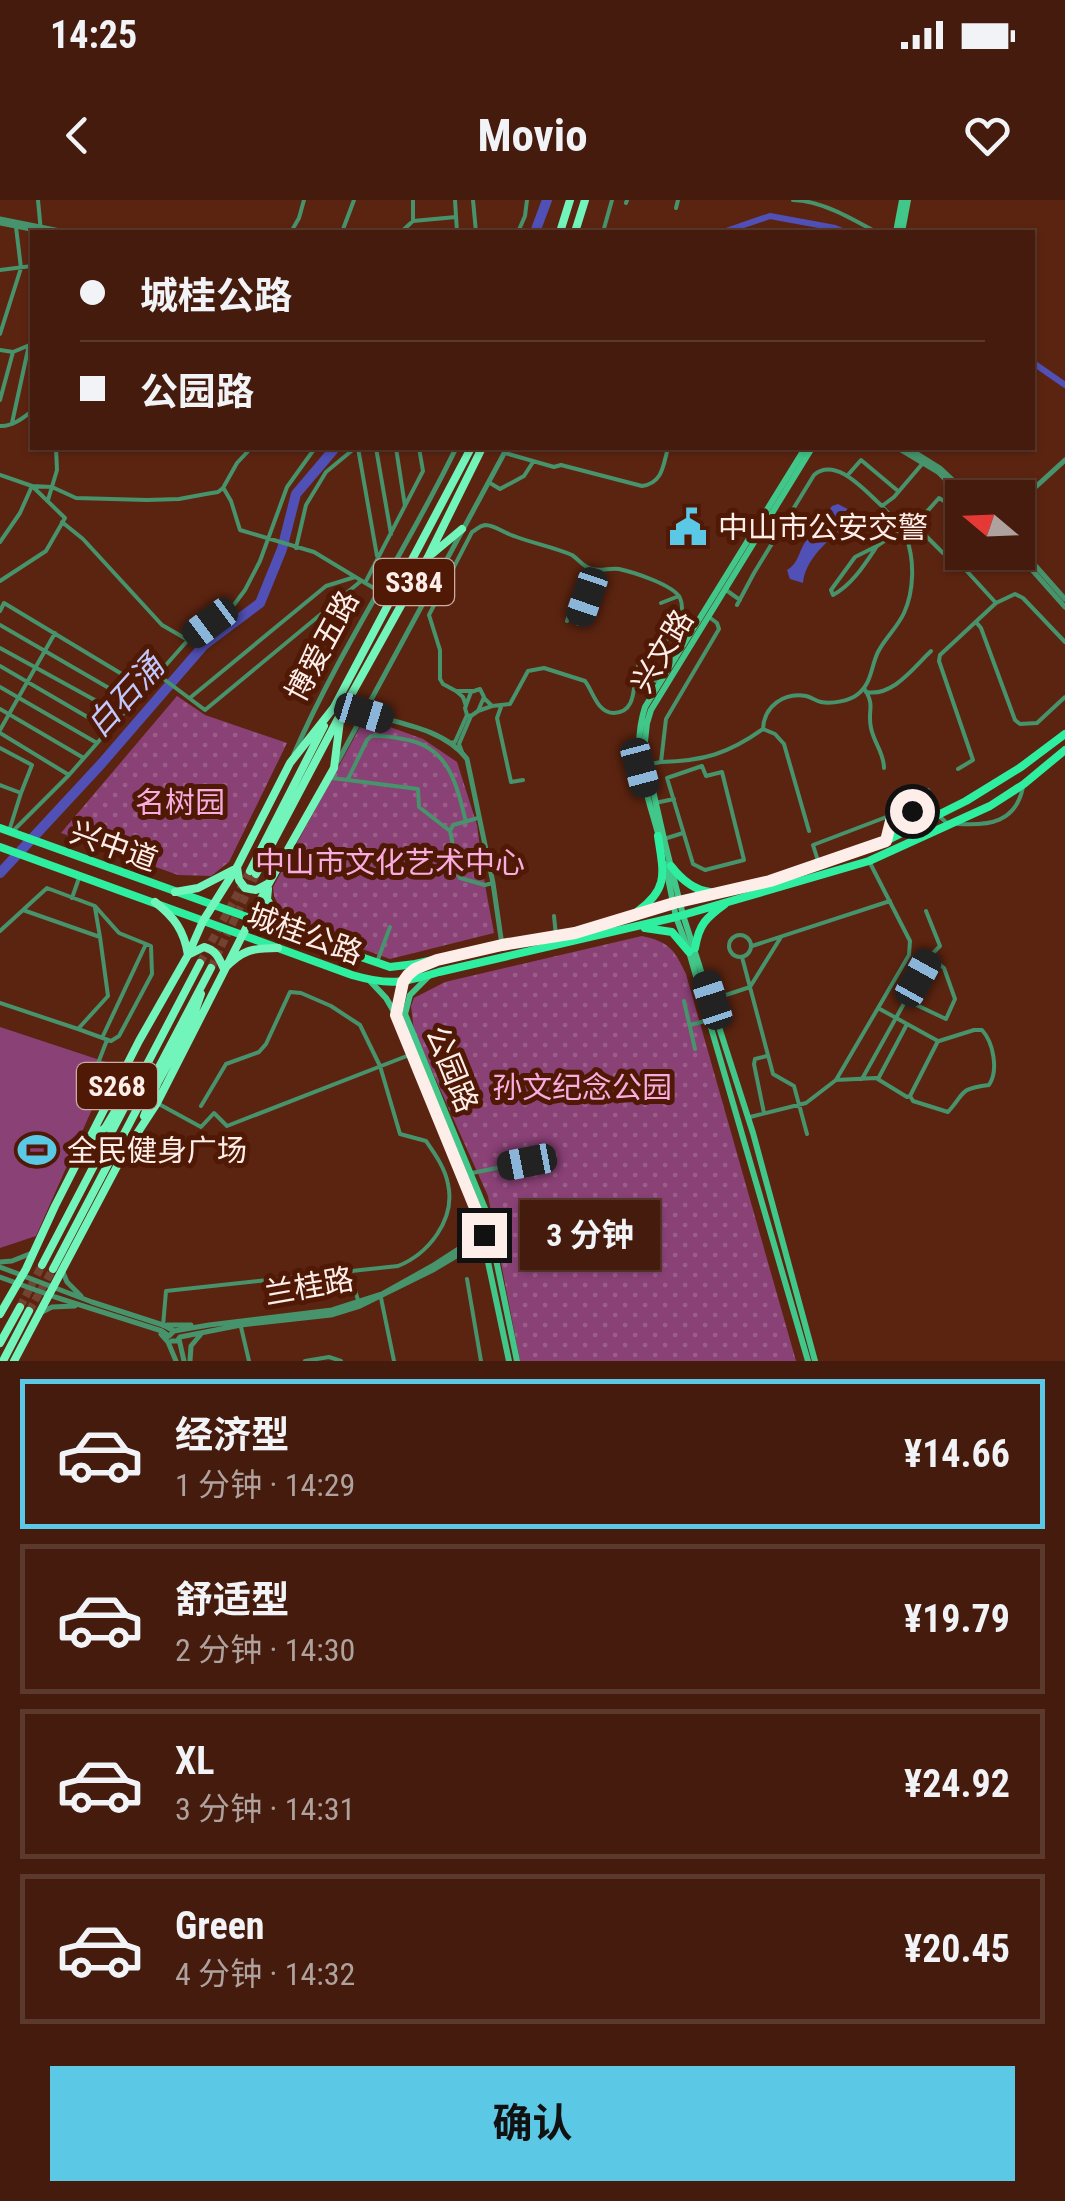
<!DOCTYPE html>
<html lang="zh">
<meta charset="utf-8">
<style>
body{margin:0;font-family:"Roboto Condensed","Noto Sans SC",sans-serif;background:#4b2415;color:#f1f3f6;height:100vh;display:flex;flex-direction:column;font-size:38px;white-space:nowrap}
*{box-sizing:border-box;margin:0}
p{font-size:32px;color:#afa19d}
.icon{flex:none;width:55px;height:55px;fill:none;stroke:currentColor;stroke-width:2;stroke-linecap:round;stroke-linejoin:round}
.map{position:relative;height:1161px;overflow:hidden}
.drawer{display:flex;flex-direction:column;background:#441b0c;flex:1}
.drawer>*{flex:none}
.guide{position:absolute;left:30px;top:30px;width:1005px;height:220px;border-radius:0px;box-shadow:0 2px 8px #0004,0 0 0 2px #5c392d;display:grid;align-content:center;height:220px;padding:0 50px;background:#441b0c}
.needle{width:65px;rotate:289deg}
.fabs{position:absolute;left:945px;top:280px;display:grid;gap:20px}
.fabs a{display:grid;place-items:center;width:90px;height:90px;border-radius:0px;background:#441b0c;box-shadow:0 2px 8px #0004,0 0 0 2px #5c392d;font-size:50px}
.end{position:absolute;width:45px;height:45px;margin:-22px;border:12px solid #fdeee9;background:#111;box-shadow:0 0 0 5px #111}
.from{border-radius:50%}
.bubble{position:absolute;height:70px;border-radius:0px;background:#441b0c;box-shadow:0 2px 8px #0004,0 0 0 2px #5c392d;font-size:32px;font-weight:700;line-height:70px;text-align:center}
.car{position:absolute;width:30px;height:60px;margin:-30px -15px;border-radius:12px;box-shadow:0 0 8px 2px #0007;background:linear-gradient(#222 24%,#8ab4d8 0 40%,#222 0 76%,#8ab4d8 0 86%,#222 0)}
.guide b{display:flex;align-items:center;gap:35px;height:95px;font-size:38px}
.guide b+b{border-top:2px solid #5c392d}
.guide i{width:25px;height:25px;background:#f1f3f6}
ul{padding:18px 0 0;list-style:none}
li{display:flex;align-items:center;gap:30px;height:150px;margin:0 20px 15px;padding:0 30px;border:5px solid #5c392d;border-radius:0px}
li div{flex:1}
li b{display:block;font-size:38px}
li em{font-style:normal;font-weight:700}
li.on{border-color:#5bc8e6}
li>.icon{width:90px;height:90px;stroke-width:1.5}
.button{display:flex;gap:20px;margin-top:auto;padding:20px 50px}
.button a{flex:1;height:115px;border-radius:0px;background:#5bc8e6;color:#111;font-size:40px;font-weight:700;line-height:115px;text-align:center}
.status{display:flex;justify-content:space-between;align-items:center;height:70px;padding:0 50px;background:#441b0c;direction:ltr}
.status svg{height:28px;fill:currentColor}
header{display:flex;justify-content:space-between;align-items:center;height:130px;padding:0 50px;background:#441b0c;font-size:45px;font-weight:700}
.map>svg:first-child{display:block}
.green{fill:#8a4176}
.park{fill:url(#park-dots)}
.water{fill:#5050b6}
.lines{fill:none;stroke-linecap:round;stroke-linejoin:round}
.canal{stroke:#5050b6;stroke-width:6}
.river{stroke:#5050b6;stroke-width:10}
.trunk-tunnel{stroke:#734231;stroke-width:8;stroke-dasharray:8 4;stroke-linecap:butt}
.minor{stroke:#47936c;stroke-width:4}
.tertiary{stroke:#47936c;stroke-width:5}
.secondary{stroke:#41c789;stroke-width:6}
.primary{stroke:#2eef9f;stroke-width:8}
.trunk{stroke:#72f5ba;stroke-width:8}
.route{stroke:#fdeee9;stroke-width:12}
.labels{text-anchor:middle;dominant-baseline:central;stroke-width:10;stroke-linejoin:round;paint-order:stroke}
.shield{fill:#4f1905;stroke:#c9aea5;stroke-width:2.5}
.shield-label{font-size:28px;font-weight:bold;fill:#fdeee9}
.poi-label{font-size:30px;fill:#fdeee9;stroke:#4f1905;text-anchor:start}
.street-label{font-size:30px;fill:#fdeee9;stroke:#4f1905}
.park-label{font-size:30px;fill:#f9ace0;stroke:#4f1905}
.water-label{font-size:32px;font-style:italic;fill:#c2c8fe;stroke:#4f1905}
</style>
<div class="status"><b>14:25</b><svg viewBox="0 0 49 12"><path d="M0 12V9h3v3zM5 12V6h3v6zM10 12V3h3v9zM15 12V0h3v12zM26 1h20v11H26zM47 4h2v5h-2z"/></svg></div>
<header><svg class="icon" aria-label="back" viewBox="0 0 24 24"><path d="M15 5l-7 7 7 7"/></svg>Movio<svg class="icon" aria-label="heart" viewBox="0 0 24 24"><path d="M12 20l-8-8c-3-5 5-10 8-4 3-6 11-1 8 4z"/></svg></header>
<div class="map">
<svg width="1065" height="1161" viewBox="0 0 1065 1161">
<defs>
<pattern id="park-dots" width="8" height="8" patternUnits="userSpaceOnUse" patternTransform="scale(2.5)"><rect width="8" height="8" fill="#8a4176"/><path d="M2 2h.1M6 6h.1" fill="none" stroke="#9b5d8a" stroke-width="1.8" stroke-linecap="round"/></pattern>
</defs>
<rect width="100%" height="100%" fill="#5b2410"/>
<path class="green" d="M0,827L112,864L36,1036L0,1048Z"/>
<path class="park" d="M177,496L205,515L287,543L229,662L211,676L178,675L61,633Z
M365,518L423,539L457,562L477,625L485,685L494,733L390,759L286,721L274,696L273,687Z
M642,736C669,742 674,749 686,774L796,1161H520L488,996L414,831L411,806L414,798L445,782Z"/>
<path class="water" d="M838,304L859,315L857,319C836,332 805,357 803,383L790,379L787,370C801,362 798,347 810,337C816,331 826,329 833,326L832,321L828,319L827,313L832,306Z"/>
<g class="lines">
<path class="canal" d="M723,32L770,16L835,28L845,32
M1032,162L1065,185"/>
<path class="river" d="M535,32L547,0
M0,673L102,563L204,445L260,403L282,349L296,294L335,248"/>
<path class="trunk-tunnel" d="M200,763L250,671
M211,768L256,674
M20,1107L42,1065
M29,1111L53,1069"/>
<path class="minor" d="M38,0L41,32
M455,0L457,32
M473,0L476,32
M793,0C822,1 851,18 876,32
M626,3L627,0
M676,8L678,0
M413,21V0
M291,32L299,18L304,0
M342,32L354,0
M401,32L413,21L456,17
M518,32L525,16L527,0
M603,32L612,0
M0,70L32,66
M0,134L21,68L16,27
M0,150L13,152L32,144
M0,200L13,152
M12,223L29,145
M0,226C12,227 23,218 32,211
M358,248L377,356
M376,248L391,334
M396,248L405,306
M505,253L554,267L561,265L642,286C663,283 663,265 668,248
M0,275L32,286L65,318L46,351L0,381
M847,276L861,260L898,291
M490,283L500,289L524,276L533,262
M224,289L231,301L240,330L314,352L377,390
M958,291L944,301L939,298L915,325L943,353L953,356L996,403L1015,394L1023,398L1065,442
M48,300L57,270L56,248
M944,301L962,318
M62,322L83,339L162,425L188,440
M0,342L20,313L32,286L52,287L76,298L147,300L179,299L206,294L218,292L223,288L237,263L251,248
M877,346C865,364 852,385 833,395L831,390L855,357L877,346L901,329
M296,348L306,305L326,272L355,248
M943,353L962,331
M365,383L423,271L419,248
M726,390L740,400
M661,403L679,396
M737,405L754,373L814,275C836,256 865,291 882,306
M0,411L4,403L145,488
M567,421L587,368
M976,422L981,428L1015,520L1020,524L1037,523L1065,497
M578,424L596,370
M0,425L133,502
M0,448L122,515
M642,459L665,473
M0,466L108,529
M636,469L658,482
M157,474L205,510L361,381
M0,487L97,543
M864,488C876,507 867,509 871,528C874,543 884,553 884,568
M456,491L443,484L440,479V450L429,415L472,332C477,329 479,326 485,325C495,325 504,333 514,336C532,343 553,347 572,355C578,359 582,365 589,368C600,373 609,367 619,369C633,372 674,385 680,398C687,414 674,433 662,444C654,451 644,454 639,464C631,479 640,512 614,513C597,513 593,491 585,481L544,468L528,471L510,504L492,506
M866,492C893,497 913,468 931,451
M191,497L326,386L355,377
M466,506L463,497L456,491H472
M501,507L497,518L511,582L523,580
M0,509L82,557
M478,511L492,506L485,499
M763,529C764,506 784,492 806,496C811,497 816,501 821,502C832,504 850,501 858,494C872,483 871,466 878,452C885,438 897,428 904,413C914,391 915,360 906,337C902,326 889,315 882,306L894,297L923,263
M0,530L55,433
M0,533L69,575
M450,543L455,542L467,515
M0,548L32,565L21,593
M462,552L459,544L471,516L478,511L484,497L480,489L471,492L465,508L467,515L471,516
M661,562C703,561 728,554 763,529L775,534L784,544L809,631
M646,565L661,562L666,519L719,429L717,423L709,417
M702,566L706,576L722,572L744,660L705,670L693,664L667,578Z
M958,569L973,560L939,461L940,455L996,403
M332,578L418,589L419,607L450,631
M348,579L367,540L371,536C382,535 392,537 403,539C449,546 456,583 466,622
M0,585L21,593L9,631
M928,590L938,615L948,624
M655,603L674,599
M478,618L453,625L450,631L460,678L485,685L493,683
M891,621L932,602
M958,624C990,626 1016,622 1023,587
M12,632L69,575L188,440L233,406L245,390L260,361L287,287L315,248
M664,639L683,633
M819,664L813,645L889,616L892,622L888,639
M72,698L79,678
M95,708L100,737
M24,709L47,688L95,706L119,733L151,746L152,774L119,836L111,841L78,829
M554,716L556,736
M0,731L23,710L100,737L108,796L78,829L0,803
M729 746a11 11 0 1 1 22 0a11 11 0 1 1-22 0Z
M752,746L890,701
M742,757L773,874L794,886L807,934
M377,762L390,727
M711,800L750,787L781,737
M906,800L946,819L955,799L944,768L931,758
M684,801L695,849
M690,825L709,820
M102,838L146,744
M107,840L95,871L115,881
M862,879L931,755L940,746L926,711
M878,879L906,826
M836,880L876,878L907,897L910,896L938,841L878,808
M910,896L913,901L948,912C966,892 958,889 989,885C999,870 993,842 982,830H974L939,841
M157,903L201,927L214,913L227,926L412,854
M764,913L754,864L755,859L767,856
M750,917L806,903L836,880L909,755L910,741L869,661
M462,975L527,962
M349,1071L358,1100
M467,1079L481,1161
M381,1098L394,1161
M163,1126L166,1091L398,1066C428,1054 456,1020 448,984C445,968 435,954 426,941L400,934L380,866L360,825L331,806L301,793L290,792L266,844L259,852L226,864L201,906
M241,1127L249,1161
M305,1161L329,1157L341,1161"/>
<path class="tertiary" d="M0,19L65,32
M0,23L36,30
M898,248L938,272L964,298
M908,248L940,268L972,298
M1018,303L1065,260
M1018,346L1065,399
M1016,352L1065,407
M364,513C398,523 445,529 467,559L493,683L502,745
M294,554C340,448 406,352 456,248
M338,561L507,248
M0,1062L12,1061L32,1053
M0,1067L92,1102L163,1125L174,1131
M62,1070L67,1082L81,1096
M0,1077L55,1097L162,1131L169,1136
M42,1112L52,1107L75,1106
M167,1125H191
M161,1134L168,1142L176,1161
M169,1136L174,1131L209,1125L332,1110L382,1094L432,1066L466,1044L478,1017
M179,1139L184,1161
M172,1141H177L180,1137L241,1125L331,1115L360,1106L433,1070L463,1052L486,1055
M190,1161L191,1146L201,1134"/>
<path class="secondary" d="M896,32L902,0
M902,32L908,0
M812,248L651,510L647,523L644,551L664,639L683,715L753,933L815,1161
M659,637C647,592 630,554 645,507L805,248
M665,664L676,717L689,752L808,1161
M430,775L410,795L405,814L486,1011L517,1161
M370,781L386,798L396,815L478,1015L509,1161
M396,813C402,788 401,775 427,764"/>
<path class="primary" d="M0,628L283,730L390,767L415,764L502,745L575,733L674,703L770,681L819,664L886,641L966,601L1021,567L1065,534
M0,647L352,775C390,786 402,783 439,772L676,717L869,661L990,606L1024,584L1065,550
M671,666C681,679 693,690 710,692
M638,711C670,688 663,671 658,636
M645,728L672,732L689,752
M695,748C699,724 706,718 725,704"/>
<path class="trunk" d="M560,32L570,0
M575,32L585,0
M432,354L462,329
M333,509L471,248
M237,667L239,680L245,688L256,690L269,683
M250,671L324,526
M256,674L341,513L428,357L482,248
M268,689L267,699L283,730
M175,692L198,688L233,670
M155,702C174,717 184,730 188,755L204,747C216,750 219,758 224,769C242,750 252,748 278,748
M144,916L158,882L192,820L201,794
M91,938L105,928L123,898L130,893
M42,1065L200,763
M53,1069L211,768
M0,1114L26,1069L55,1006L139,841L188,755L203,721L237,667L290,563L335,506
M0,1143L20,1107
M3,1161L29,1111
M14,1161L123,955L157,903L269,683L334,568L341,513"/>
</g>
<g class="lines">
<path class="route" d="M484,1035L478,1015L396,815L403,782L408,775L415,769L437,760L502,745L575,733L674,703L770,681L886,641L891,621L912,611"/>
</g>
<defs>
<g id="civic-bare" transform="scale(3)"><path d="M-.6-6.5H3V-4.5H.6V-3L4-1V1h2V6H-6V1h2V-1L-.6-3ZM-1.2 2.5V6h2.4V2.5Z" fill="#5bc8e6" stroke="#4f1905" stroke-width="2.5" paint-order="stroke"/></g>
<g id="stadium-bare" transform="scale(3)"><path d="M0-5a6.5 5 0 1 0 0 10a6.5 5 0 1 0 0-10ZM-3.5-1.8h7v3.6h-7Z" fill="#5bc8e6" stroke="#4f1905" stroke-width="2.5" paint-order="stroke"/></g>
</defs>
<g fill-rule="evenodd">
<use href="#civic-bare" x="688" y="327"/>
<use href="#stadium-bare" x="37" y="950"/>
</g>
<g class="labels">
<g class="shield">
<rect x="374" y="359" width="80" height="46" rx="8"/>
<rect x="77" y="863" width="80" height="46" rx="8"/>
</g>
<g class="shield-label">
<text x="414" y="382">S384</text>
<text x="117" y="886">S268</text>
</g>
<g class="poi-label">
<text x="718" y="327">中山市公安交警</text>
<text x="67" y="950">全民健身广场</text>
</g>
<g class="street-label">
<text transform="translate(322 446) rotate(-62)">博爱五路</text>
<text transform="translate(662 451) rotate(-59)">兴文路</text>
<text transform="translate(114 646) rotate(20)">兴中道</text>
<text transform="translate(305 734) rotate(20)">城桂公路</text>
<text transform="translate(452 869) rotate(68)">公园路</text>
<text transform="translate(309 1086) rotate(-10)">兰桂路</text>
</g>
<g class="park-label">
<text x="180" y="602">名树园</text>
<text x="390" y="662">中山市文化艺术中心</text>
<text x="582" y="887">孙文纪念公园</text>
</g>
<g class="water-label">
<text transform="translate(125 496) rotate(-48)">白石涌</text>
</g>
</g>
</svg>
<div class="fabs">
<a><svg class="needle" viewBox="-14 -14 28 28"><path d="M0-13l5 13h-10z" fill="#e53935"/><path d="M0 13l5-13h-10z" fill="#afa19d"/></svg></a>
</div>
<i class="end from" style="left:912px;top:611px"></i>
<i class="end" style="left:484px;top:1035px"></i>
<div class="bubble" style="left:520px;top:1000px;width:140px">3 分钟</div>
<i class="car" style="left:587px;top:397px;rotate:199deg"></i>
<i class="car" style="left:210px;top:423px;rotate:233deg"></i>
<i class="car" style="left:364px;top:513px;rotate:107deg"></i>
<i class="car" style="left:640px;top:568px;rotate:165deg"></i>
<i class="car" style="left:918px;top:778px;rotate:29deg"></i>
<i class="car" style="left:712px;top:800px;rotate:342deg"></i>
<i class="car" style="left:527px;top:962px;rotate:259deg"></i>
<div class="guide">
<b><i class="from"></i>城桂公路</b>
<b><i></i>公园路</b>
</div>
</div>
<section class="drawer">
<ul>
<li class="on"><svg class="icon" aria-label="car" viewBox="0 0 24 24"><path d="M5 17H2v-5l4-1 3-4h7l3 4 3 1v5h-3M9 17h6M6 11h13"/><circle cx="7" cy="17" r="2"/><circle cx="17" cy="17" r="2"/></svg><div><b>经济型</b><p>1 分钟 · 14:29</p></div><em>¥14.66</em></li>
<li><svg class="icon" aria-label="car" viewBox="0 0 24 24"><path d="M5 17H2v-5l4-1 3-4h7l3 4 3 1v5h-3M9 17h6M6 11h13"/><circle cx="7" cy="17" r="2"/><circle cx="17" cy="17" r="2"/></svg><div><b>舒适型</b><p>2 分钟 · 14:30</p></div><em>¥19.79</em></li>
<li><svg class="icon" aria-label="car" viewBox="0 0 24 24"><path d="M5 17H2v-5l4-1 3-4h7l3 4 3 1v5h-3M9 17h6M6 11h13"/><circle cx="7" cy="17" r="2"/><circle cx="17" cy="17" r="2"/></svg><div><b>XL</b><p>3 分钟 · 14:31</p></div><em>¥24.92</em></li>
<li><svg class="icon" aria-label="car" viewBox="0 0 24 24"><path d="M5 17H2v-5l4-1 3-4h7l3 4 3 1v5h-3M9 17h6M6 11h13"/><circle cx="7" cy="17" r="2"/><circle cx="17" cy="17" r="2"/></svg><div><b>Green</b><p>4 分钟 · 14:32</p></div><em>¥20.45</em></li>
</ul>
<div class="button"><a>确认</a></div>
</section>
